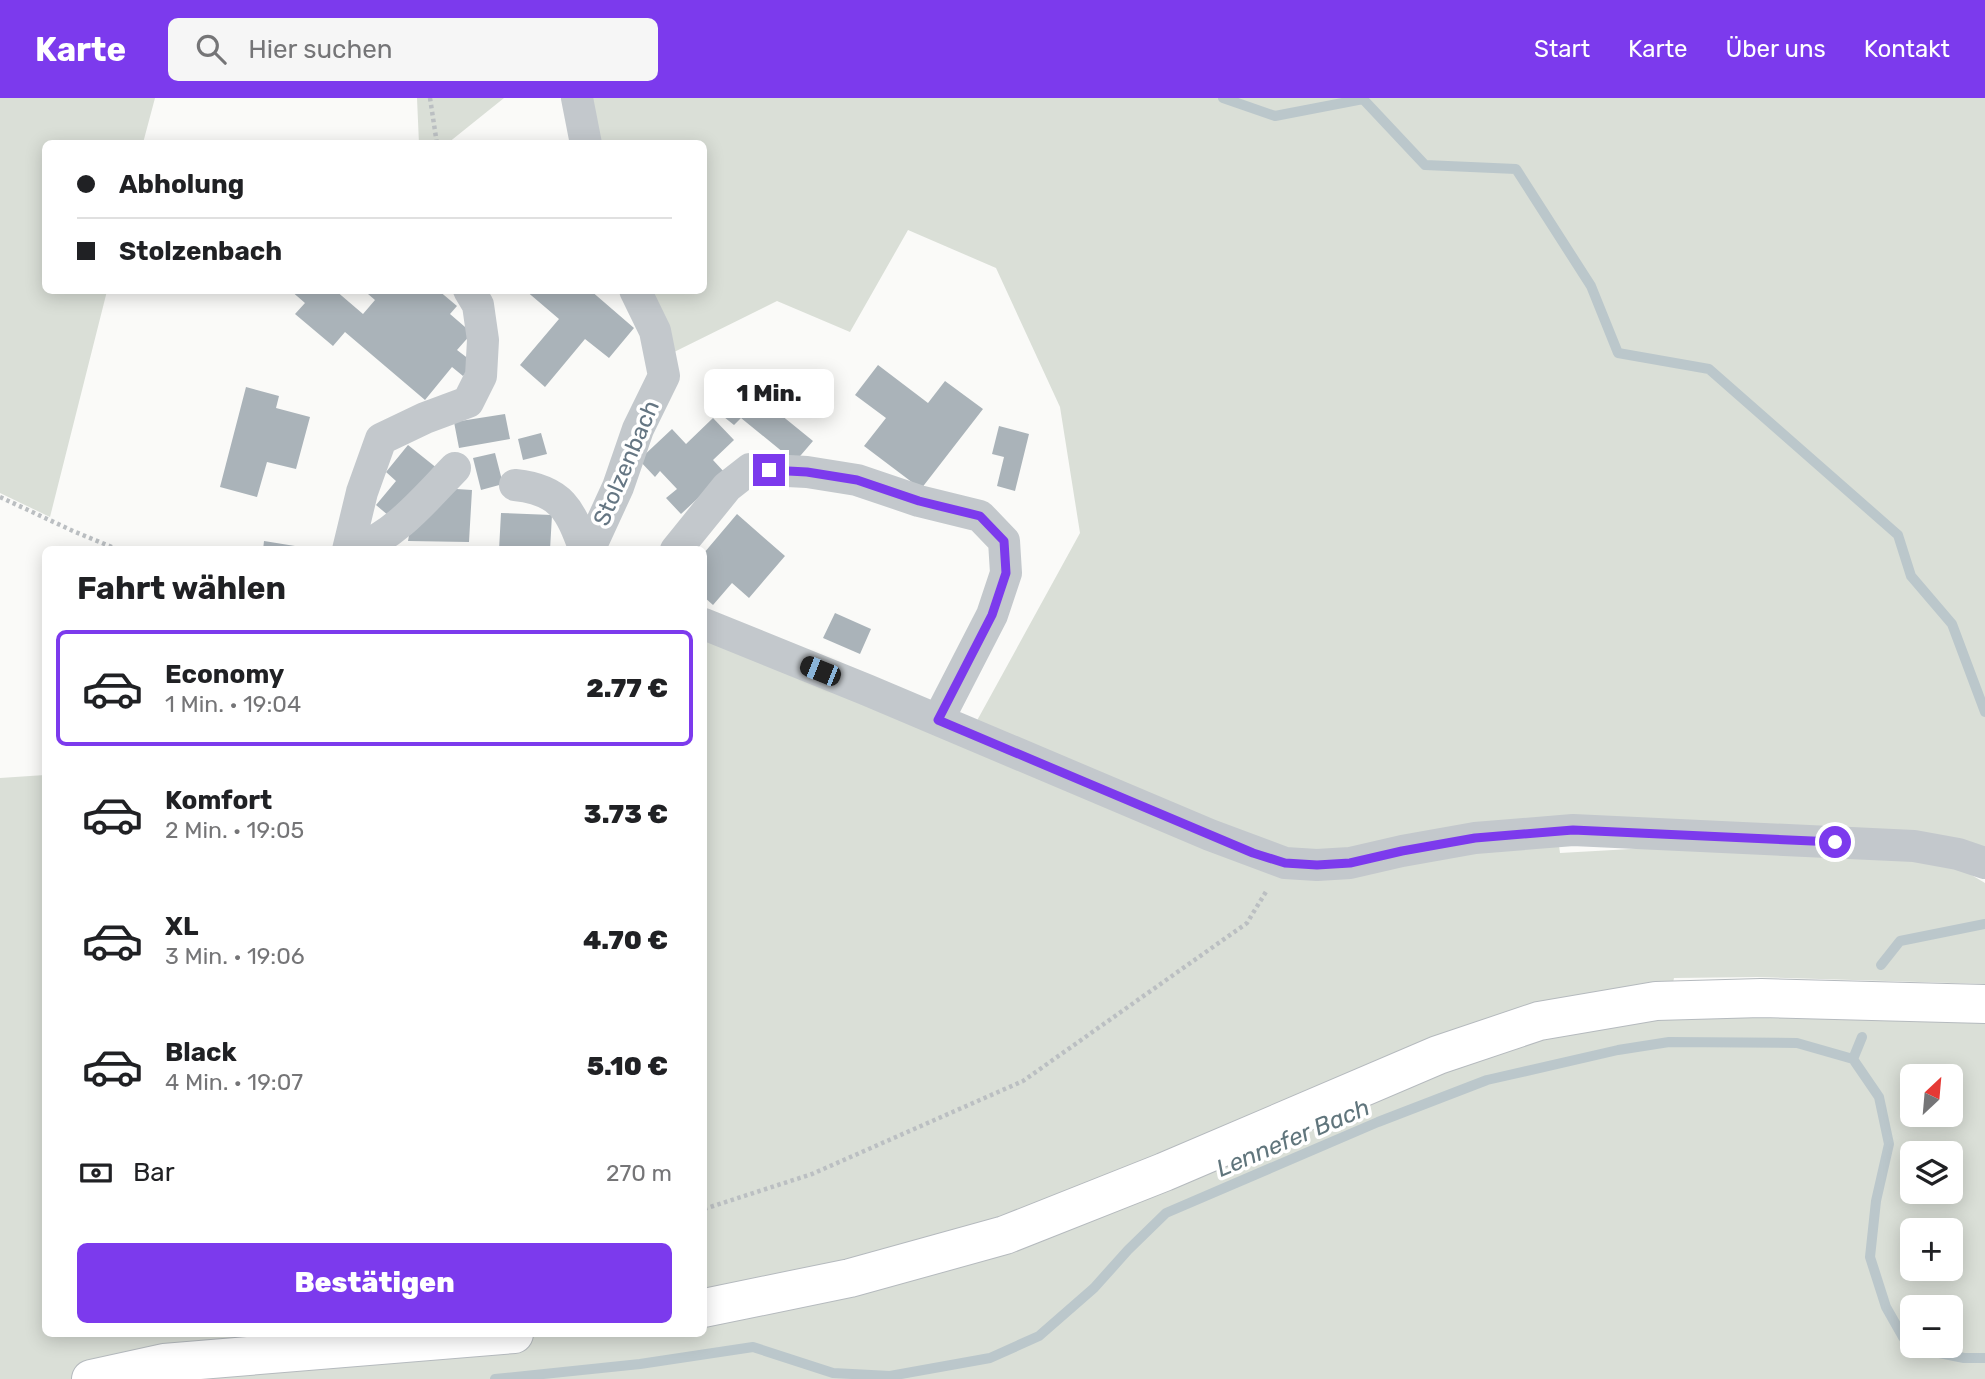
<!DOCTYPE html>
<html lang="de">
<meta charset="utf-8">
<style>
body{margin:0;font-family:Rubik,sans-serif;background:#f6f6f6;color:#202124;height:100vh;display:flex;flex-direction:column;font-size:26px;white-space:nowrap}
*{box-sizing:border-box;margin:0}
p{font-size:23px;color:#757577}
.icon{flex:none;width:38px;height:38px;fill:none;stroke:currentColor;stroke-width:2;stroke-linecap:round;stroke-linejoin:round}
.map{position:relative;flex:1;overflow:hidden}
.sheet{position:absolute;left:42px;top:448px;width:665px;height:791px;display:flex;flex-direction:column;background:#fff;border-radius:10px;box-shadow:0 4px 18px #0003}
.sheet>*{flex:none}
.banner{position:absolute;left:42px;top:42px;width:665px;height:154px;border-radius:10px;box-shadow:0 4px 18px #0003;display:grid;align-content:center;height:154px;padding:0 35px;background:#fff}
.needle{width:46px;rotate:26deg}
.fabs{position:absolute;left:1900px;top:966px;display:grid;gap:14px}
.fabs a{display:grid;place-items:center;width:63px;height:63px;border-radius:10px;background:#fff;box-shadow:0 4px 18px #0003;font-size:35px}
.end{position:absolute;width:32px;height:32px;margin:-16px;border:9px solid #7c3aed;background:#fff;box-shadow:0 0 0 4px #fff}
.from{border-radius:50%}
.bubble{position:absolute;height:49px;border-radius:10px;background:#fff;box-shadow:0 4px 18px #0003;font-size:23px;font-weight:800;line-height:49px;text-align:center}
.car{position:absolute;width:21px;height:42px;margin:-21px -10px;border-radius:9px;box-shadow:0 0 5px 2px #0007;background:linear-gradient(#222 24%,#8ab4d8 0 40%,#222 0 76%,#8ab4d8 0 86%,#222 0)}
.banner b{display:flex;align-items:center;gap:24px;height:66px;font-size:26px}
.banner b+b{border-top:2px solid #e0e0e0}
.banner i{width:18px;height:18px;background:#202124}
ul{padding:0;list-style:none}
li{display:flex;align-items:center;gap:21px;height:116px;margin:0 14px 10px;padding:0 21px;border:4px solid transparent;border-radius:10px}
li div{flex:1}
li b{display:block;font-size:26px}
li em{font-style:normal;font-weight:800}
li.selected{border-color:#7c3aed}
li>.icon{width:63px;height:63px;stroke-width:1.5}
h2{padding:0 35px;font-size:32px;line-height:84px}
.pay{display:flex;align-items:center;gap:18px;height:77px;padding:0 35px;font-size:26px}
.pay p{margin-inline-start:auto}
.action{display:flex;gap:14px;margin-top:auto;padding:14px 35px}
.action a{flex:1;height:80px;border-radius:10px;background:#7c3aed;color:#fff;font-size:28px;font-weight:800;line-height:80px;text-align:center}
header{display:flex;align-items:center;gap:42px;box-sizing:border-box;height:98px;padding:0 35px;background:#7c3aed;color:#fff}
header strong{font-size:33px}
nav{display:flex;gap:38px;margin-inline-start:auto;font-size:24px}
.search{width:490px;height:63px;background:#f6f6f6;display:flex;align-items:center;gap:18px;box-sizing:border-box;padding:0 24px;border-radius:10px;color:#757577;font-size:26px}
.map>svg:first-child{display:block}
.green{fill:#dadfd7;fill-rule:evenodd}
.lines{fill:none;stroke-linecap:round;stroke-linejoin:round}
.stream{stroke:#bbc7cb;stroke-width:10}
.building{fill:#aab3b9}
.major-casing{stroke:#b5babe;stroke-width:40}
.path{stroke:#bbbfc2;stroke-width:4.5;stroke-dasharray:3.5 3.5;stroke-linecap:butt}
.minor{stroke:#c3c8cc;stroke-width:32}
.major{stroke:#fff;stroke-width:38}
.route{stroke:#7c3aed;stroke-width:9}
.labels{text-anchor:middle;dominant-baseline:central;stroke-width:7;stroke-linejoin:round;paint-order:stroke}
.street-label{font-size:23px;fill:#657683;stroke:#fff}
.water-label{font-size:24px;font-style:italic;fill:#60757c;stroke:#fff}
</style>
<header>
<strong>Karte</strong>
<div class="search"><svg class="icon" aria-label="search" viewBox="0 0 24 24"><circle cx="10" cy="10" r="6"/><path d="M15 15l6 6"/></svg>Hier suchen</div>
<nav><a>Start</a><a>Karte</a><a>Über uns</a><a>Kontakt</a></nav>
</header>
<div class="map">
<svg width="1985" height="1281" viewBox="0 0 1985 1281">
<rect width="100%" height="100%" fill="#fafaf8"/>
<path class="green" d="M0,0H155L143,45L46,46V192L107,193L50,419L0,395Z
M417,0H504L448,45L419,46Z
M584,0H1985V750L1555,718L1560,755L1719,746L1943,760L1985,785V886L1757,879L1674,880L1666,918L1985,924V1281H0V680L45,677L46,1236H704V532L974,628L1080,435L1060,309L996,170L908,132L850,234L777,203L662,260L641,193L704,192V46L593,45ZM1913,978H1951V1017H1913ZM1913,1055H1951V1094H1913ZM1913,1132H1951V1171H1913ZM1913,1209H1951V1248H1913Z"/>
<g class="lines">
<path class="stream" d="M1223,0L1275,18L1363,1L1425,67L1516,71L1591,188L1618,255L1709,271L1898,437L1911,478L1952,526L1985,614
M1881,867L1900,843L1985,826
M1853,961L1862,939
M1915,1248L1920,1251L1964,1260H1985
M495,1281L640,1266L753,1249L833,1275L890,1278L990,1260L1039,1238L1094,1190L1128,1152L1166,1115L1378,1024L1487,982L1618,952L1669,944L1797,945L1853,961L1879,999L1889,1046L1876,1103L1870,1159L1886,1209L1903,1239L1913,1246"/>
</g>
<path class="building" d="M290,192H335L363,216L375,202L368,196L370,192H438L457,208L450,216L472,235L457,252L474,265L463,278L452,269L425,302L345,234L333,248L295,216L305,205Z
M525,192H590L634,230L609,260L585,241L545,289L520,267L559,221Z
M878,267L928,305L945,283L983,311L921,391L864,348L886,320L855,297Z
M743,275L764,292L759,299L813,343L795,364L741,320L734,327L714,311Z
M246,289L279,298L276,310L310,319L296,371L267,364L257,399L220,389Z
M505,316L510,341L459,350L454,324Z
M713,320L734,342L713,362L725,375L681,416L666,400L677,391L660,373L655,379L639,362L672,331L686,346Z
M999,328L1029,336L1015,393L997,388L1004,359L992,356Z
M541,335L547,356L523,362L518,341Z
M408,347L438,371L395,423L376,407L396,383L386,374Z
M495,355L503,386L481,392L473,360Z
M441,390L472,392L469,444L408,443L412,420Z
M501,415L552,417L550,452H499Z
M737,416L785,458L749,500L732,485L713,507L704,499V455Z
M264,443L295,448L294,452H263Z
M835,515L871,531L860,556L823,540Z"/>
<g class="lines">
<g class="major-casing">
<path id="major" d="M704,1210L850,1180L1005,1137L1164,1074L1438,957L1539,923L1656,903L1761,900L1985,906
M91,1281L164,1265L514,1236"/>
</g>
<path class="path" d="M430,0L437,46
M0,399L73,433L119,452
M704,1111L812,1076L1023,983L1247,825L1267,792"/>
<path class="minor" d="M577,0L586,46
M515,387C562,392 570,412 585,452
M348,452L362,394L381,341L425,320L468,304L481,278L483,242L478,207L469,192
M355,452C396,437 425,401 455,370
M589,452L618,389L638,331L664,278L655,233L635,192
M676,452L727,389L750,371L807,374L857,382L919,403L980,418L1004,443L1006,475L992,517L938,622
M704,526L867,592L1210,737L1285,765L1317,767L1350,765L1402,753L1475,740L1573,732L1914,748L1958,756L1985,765"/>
<use href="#major" class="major"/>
</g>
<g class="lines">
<path class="route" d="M769,372L807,374L857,382L919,403L980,418L1004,443L1006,475L992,517L938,622L1253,755L1285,765L1317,767L1350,765L1402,753L1475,740L1573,732L1835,744"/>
</g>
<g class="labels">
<g class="street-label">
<text transform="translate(626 365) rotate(-67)">Stolzenbach</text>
</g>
<g class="water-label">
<text transform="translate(1293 1040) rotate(-23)">Lennefer Bach</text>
</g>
</g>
</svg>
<div class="fabs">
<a><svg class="needle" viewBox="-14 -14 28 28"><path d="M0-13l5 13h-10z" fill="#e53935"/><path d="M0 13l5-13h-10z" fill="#757577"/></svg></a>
<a><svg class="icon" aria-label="layers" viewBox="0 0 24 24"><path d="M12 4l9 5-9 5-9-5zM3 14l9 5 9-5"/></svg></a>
<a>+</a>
<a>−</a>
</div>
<i class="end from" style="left:1835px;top:744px"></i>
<i class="end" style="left:769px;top:372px"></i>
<div class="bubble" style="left:704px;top:271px;width:130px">1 Min.</div>
<i class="car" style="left:820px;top:573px;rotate:292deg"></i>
<div class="banner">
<b><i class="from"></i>Abholung</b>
<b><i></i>Stolzenbach</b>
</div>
<section class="sheet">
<h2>Fahrt wählen</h2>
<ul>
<li class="selected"><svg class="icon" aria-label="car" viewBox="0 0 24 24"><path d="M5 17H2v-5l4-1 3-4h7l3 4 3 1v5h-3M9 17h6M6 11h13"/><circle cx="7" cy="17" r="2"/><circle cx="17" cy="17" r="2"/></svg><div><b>Economy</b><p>1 Min. · 19:04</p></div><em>2.77 €</em></li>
<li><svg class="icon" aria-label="car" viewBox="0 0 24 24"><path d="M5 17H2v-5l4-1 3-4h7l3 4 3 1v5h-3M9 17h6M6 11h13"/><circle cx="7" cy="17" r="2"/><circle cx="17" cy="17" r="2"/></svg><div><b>Komfort</b><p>2 Min. · 19:05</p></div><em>3.73 €</em></li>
<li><svg class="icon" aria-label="car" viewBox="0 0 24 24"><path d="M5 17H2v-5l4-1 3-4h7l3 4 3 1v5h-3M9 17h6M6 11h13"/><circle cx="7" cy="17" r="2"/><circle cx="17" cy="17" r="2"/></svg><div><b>XL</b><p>3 Min. · 19:06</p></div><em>4.70 €</em></li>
<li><svg class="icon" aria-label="car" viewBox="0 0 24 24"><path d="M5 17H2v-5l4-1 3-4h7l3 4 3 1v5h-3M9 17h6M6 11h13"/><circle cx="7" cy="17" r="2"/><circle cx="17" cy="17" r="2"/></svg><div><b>Black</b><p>4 Min. · 19:07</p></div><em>5.10 €</em></li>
</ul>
<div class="pay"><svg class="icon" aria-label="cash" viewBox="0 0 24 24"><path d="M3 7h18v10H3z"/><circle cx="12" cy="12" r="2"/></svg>Bar<p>270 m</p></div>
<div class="action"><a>Bestätigen</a></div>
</section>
</div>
